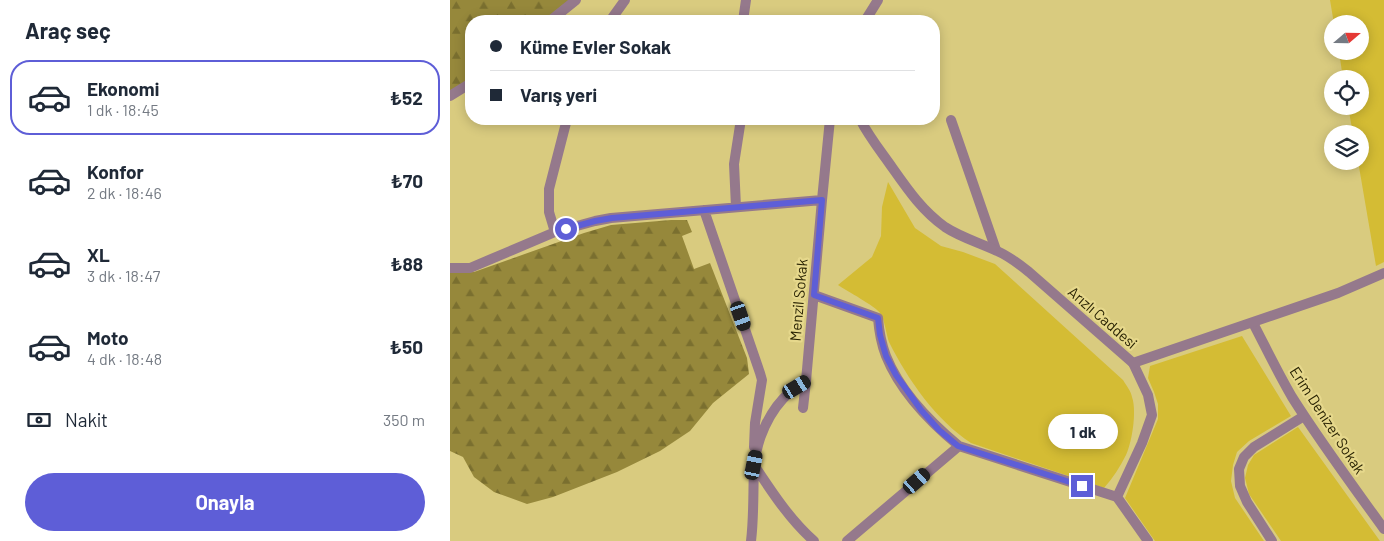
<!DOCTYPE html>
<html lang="tr">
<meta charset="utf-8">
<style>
body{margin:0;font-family:Barlow,sans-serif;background:#f2f2f3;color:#1f2937;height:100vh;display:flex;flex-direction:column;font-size:19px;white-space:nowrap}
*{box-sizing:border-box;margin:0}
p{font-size:16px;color:#747a83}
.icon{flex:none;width:28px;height:28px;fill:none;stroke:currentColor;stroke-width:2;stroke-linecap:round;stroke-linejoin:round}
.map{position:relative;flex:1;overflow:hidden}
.sheet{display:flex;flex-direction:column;background:#fff;width:450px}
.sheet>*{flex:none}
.top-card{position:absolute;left:15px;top:15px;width:475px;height:110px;border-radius:20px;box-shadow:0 2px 12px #0003;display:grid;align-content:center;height:110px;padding:0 25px;background:#fff}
.needle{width:32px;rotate:70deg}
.controls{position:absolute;left:874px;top:15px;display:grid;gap:10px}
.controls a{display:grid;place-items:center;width:45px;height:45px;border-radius:50%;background:#fff;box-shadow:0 2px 12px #0003;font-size:25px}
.end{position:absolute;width:22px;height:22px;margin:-11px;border:6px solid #5e5ed7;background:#fff;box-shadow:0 0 0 2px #fff}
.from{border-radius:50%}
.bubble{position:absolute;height:35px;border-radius:18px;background:#fff;box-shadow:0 2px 12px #0003;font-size:16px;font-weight:700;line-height:35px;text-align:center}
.car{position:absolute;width:15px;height:30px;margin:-15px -8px;border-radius:6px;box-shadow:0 0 4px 1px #0007;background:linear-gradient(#222 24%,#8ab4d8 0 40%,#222 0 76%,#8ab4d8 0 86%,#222 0)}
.top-card b{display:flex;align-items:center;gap:18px;height:48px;font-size:19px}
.top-card b+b{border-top:1px solid #e0e1e3}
.top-card i{width:12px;height:12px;background:#1f2937}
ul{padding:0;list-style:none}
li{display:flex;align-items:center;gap:15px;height:75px;margin:0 10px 8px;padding:0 15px;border:2px solid transparent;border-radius:20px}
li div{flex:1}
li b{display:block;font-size:19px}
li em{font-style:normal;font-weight:700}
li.active{border-color:#5e5ed7}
li>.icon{width:45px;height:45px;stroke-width:1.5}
h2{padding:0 25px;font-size:22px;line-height:60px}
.pay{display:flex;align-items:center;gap:12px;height:55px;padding:0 25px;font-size:19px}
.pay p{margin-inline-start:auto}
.cta{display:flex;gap:10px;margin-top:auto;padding:10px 25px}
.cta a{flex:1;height:58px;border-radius:30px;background:#5e5ed7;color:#fff;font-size:20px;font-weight:700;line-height:58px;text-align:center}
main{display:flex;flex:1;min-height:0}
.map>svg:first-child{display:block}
.grass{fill:#d4bc34}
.forest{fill:url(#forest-firs)}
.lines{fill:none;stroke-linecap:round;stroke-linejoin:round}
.minor{stroke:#95798c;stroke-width:10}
.tertiary{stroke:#95798c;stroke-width:10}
.route{stroke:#5e5ed7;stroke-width:6}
.labels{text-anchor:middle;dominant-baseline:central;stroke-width:4.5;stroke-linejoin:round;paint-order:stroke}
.street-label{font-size:15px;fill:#292303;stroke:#e6d88c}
</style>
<main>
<section class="sheet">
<h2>Araç seç</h2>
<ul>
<li class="active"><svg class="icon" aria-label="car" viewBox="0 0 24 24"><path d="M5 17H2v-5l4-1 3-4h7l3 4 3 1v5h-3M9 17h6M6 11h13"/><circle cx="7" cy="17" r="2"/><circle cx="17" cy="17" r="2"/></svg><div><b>Ekonomi</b><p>1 dk · 18:45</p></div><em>₺52</em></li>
<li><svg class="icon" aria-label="car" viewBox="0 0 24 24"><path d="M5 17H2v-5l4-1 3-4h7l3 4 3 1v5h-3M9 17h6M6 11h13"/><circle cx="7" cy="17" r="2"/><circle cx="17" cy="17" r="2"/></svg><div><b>Konfor</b><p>2 dk · 18:46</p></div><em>₺70</em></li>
<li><svg class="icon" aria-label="car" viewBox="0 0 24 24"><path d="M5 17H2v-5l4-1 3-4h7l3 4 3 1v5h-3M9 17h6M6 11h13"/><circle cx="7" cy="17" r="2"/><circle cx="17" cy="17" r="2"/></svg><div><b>XL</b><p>3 dk · 18:47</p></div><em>₺88</em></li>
<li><svg class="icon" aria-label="car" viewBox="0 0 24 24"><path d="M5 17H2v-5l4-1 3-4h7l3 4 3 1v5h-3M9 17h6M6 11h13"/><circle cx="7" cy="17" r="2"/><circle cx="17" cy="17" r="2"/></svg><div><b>Moto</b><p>4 dk · 18:48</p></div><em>₺50</em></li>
</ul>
<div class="pay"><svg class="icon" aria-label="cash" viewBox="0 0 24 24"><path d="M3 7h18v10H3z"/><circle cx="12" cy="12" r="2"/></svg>Nakit<p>350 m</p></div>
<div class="cta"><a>Onayla</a></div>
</section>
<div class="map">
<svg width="934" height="541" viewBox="0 0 934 541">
<defs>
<pattern id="forest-firs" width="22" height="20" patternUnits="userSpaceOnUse" patternTransform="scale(1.25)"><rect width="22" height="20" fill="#96883b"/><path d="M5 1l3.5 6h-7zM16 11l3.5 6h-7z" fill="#7a6f2f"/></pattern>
</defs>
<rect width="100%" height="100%" fill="#d9cb7f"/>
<path class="grass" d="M880,0H934V262L926,266L908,161H910V134H903L898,106H910V79H893L889,51H910V24H884Z
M438,182L465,228L491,246L513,252L545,264L673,380C676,385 681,391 682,397C687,411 682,442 676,455C670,467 663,478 654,488L521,443C486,420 458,380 439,342C436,334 435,320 430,313C425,306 397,291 388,285L422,257L431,236L432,207Z
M792,336L841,416L799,441L787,452L783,465L781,481L785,498L814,541H705L675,498L708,419V404L704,392L698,378L700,366Z
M848,427L930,541H831L799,494L795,478L798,465L804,455Z"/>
<path class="forest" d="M0,0H119L93,21H21V78L0,91Z
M221,220H237L242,232L232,236L244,269L260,263L297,358L299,374L263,403L240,431L210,451L167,472L103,497L77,504L44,492L24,477L13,457L0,451V273L24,272L134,233L161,225Z"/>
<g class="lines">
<path class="minor" d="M100,21L126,0
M160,21L175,0
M293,21L296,0
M0,96L21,83
M501,120L546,250
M286,207L284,164L291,119
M254,210L310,373L312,380L305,423L304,447
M105,232L99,212V189L117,119
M0,268H20L105,232L145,221L161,218L372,200
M364,295L428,318C429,331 431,343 436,356C450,391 480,422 509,446L667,497
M803,323C816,348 828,373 842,397C871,443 903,486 934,529
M683,363L698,395L702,415L692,443L667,497L698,541
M353,408L356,381
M304,465C322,492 340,520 364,541
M301,541C304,517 303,492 304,467C306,441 319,410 340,392C345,388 351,385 356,381L372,200L380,119
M397,541L509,446
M822,541L797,502L790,486L789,469L794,457L804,447L854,416"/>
<path class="tertiary" d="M415,21L428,0
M410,119C418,135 429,149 439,163C456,187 471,210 495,227C510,237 530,243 547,251C559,256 569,264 579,272L683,363L888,293L934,273"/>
</g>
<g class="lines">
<path class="route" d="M116,229L145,221L162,218L372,200L364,295L428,318L430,335L436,356L446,375L471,410L489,430L508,446L632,486"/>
</g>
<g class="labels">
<g class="street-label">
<text transform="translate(348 300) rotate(-85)">Menzil Sokak</text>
<text transform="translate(653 317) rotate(41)">Arızlı Caddesi</text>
<text transform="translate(878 420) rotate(57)">Erim Denizer Sokak</text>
</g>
</g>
</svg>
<div class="controls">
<a><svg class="needle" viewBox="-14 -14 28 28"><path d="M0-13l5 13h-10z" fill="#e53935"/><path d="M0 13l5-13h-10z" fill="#747a83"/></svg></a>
<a><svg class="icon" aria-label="locate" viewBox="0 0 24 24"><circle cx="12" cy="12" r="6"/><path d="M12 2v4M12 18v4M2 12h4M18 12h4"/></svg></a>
<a><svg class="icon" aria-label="layers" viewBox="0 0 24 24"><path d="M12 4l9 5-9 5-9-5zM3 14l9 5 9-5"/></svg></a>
</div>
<i class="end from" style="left:116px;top:229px"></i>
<i class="end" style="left:632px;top:486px"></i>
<div class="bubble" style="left:598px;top:414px;width:70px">1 dk</div>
<i class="car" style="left:291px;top:316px;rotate:161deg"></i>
<i class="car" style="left:347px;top:387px;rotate:59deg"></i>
<i class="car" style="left:304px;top:465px;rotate:11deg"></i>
<i class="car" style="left:467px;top:481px;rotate:49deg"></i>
<div class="top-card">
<b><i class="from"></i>Küme Evler Sokak</b>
<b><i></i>Varış yeri</b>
</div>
</div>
</main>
